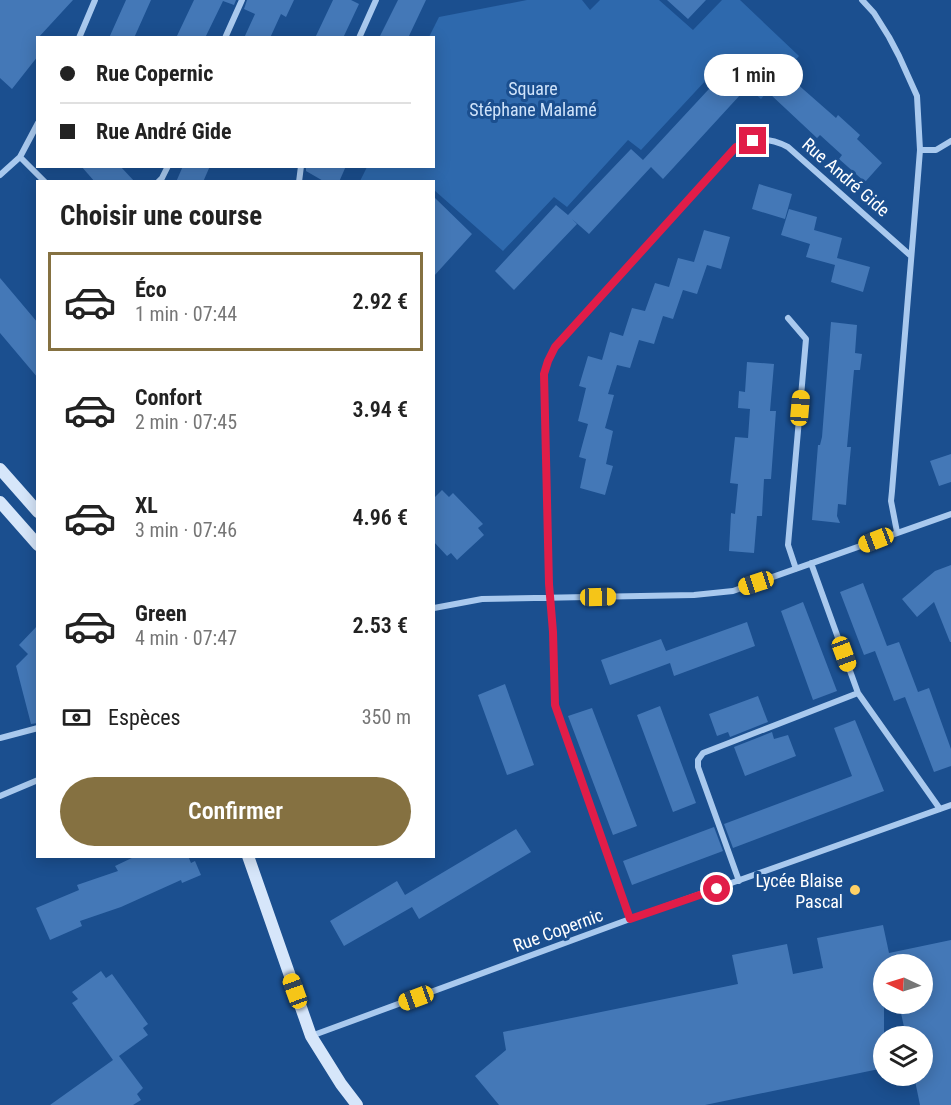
<!DOCTYPE html>
<html lang="fr">
<meta charset="utf-8">
<style>
body{margin:0;font-family:"Roboto Condensed",sans-serif;background:#f6f6f6;color:#222;height:100vh;display:flex;flex-direction:column;font-size:22px;white-space:nowrap}
*{box-sizing:border-box;margin:0}
p{font-size:20px;color:#767676}
.icon{flex:none;width:33px;height:33px;fill:none;stroke:currentColor;stroke-width:2;stroke-linecap:round;stroke-linejoin:round}
.map{position:relative;flex:1;overflow:hidden}
.side{position:absolute;left:36px;top:180px;width:399px;height:678px;display:flex;flex-direction:column;background:#fff;border-radius:0px;box-shadow:0 3px 15px #0003}
.side>*{flex:none}
.top-card{position:absolute;left:36px;top:36px;width:399px;height:132px;border-radius:0px;box-shadow:0 3px 15px #0003;display:grid;align-content:center;height:132px;padding:0 24px;background:#fff}
.needle{width:39px;rotate:274deg}
.fabs{position:absolute;left:873px;top:954px;display:grid;gap:12px}
.fabs a{display:grid;place-items:center;width:60px;height:60px;border-radius:50%;background:#fff;box-shadow:0 3px 15px #0003;font-size:30px}
.end{position:absolute;width:27px;height:27px;margin:-14px;border:8px solid #e11d48;background:#fff;box-shadow:0 0 0 3px #fff}
.from{border-radius:50%}
.bubble{position:absolute;height:42px;border-radius:21px;background:#fff;box-shadow:0 3px 15px #0003;font-size:20px;font-weight:600;line-height:42px;text-align:center}
.car{position:absolute;width:18px;height:36px;margin:-18px -9px;border-radius:8px;box-shadow:0 0 4px 2px #0007;background:linear-gradient(#f5c518 24%,#345 0 40%,#f5c518 0 76%,#345 0 86%,#f5c518 0)}
.top-card b{display:flex;align-items:center;gap:21px;height:57px;font-size:22px}
.top-card b+b{border-top:2px solid #e0e0e0}
.top-card i{width:15px;height:15px;background:#222}
ul{padding:0;list-style:none}
li{display:flex;align-items:center;gap:18px;height:99px;margin:0 12px 9px;padding:0 12px;border:3px solid transparent;border-radius:0px}
li div{flex:1}
li b{display:block;font-size:22px}
li em{font-style:normal;font-weight:600}
li.on{border-color:#857141}
li>.icon{width:54px;height:54px;stroke-width:1.5}
h2{padding:0 24px;font-size:27px;line-height:72px}
.pay{display:flex;align-items:center;gap:15px;height:66px;padding:0 24px;font-size:22px}
.pay p{margin-inline-start:auto}
.action{display:flex;gap:12px;margin-top:auto;padding:12px 24px}
.action a{flex:1;height:69px;border-radius:36px;background:#857141;color:#fff;font-size:24px;font-weight:600;line-height:69px;text-align:center}
.map>svg:first-child{display:block}
.green{fill:#2e69ad}
.building{fill:#4478b7}
.lines{fill:none;stroke-linecap:round;stroke-linejoin:round}
.street{stroke:#a9c9ee;stroke-width:6}
.secondary{stroke:#d6e6fa;stroke-width:12}
.route{stroke:#e11d48;stroke-width:8}
.poi-dot{fill:#ffd166;stroke:#1b4f8f;stroke-width:2}
.labels{text-anchor:middle;dominant-baseline:central;stroke-width:6;stroke-linejoin:round;paint-order:stroke}
.park-label{font-size:18px;fill:#cfe3fa;stroke:#1b4f8f}
.street-label{font-size:18px;fill:#fff;stroke:#1b4f8f}
.poi-label{font-size:18px;fill:#fff;stroke:#1b4f8f;text-anchor:end}
</style>
<div class="map">
<svg width="951" height="1105" viewBox="0 0 951 1105">
<rect width="100%" height="100%" fill="#1b4f8f"/>
<path class="green" d="M527,0H582L590,10L600,0H659L693,30L722,0H740L799,56L761,99L721,64L641,150L628,140L567,207L554,197L503,251L434,190V182L360,181L367,167L434,166V38L429,37L439,17Z"/>
<path class="building" d="M0,0H73L38,38V56L12,89L0,78Z
M126,0H151L134,38H109Z
M194,0H236L234,5L223,1L205,38H176Z
M247,0H294L286,17L281,14L270,38H244L255,14L244,9Z
M333,0H351L359,4L343,38H315Z
M398,0H426L408,38H379Z
M667,0H706L688,19Z
M787,75L836,118L838,115L860,135L857,139L882,163L865,182L839,159L842,155L820,135L817,138L770,94Z
M721,76L741,94L663,179L651,167L589,234L572,219L577,224L514,290L495,271L556,205L568,215L631,149L643,160Z
M81,166H120L135,182H95Z
M183,166H210L203,182H176Z
M306,166H346L339,182H325L306,171Z
M759,184L792,194L785,219L752,209Z
M434,197L472,234L434,276Z
M789,209L817,217L814,230L842,238L837,258L870,267L863,292L831,282L835,265L806,257L810,244L781,235Z
M704,230L730,237L721,269L707,265L697,294L683,290L673,319L663,316L654,344L639,340L630,368L617,365L608,394L614,395L605,428L613,431L606,464L613,466L605,495L580,488L586,459L579,457L588,424L578,421L586,388L579,386L588,356L602,360L610,332L623,336L632,308L645,311L655,283L669,287L678,258L694,262Z
M0,278L38,323V378L0,333Z
M831,322L857,325L855,353L862,354L860,370H854L847,447H851L848,478L846,505L838,504L837,516L840,523L812,520L818,445H820L822,437Z
M747,362L774,364L770,411H776L771,479H764L762,516H757L754,553L729,551L731,513L735,514L738,484L730,483L735,437L748,438L750,409L738,408L739,391L745,392Z
M951,454V482L939,486L930,461Z
M442,490L449,497L453,493L483,524L478,528L484,535L457,560L451,553L447,556L434,542V498Z
M951,565V642H950L934,602L917,617L902,599L935,571Z
M863,583L887,646L899,642L918,692L929,688L951,749V766L934,772L905,697L894,701L875,651L864,655L840,592Z
M803,602L837,691L813,700L781,611Z
M747,622L755,646L674,676L670,663L610,685L601,660L661,639L666,651Z
M38,625V723L31,724L16,666L28,654L19,645Z
M505,684L534,765L507,775L478,695Z
M758,696L768,722L730,737L728,732L717,736L709,714Z
M660,706L696,803L673,812L637,715Z
M592,708L637,826L613,835L568,716Z
M855,720L884,791L733,848L724,824L852,776L834,728Z
M772,732L774,739L788,735L796,756L745,776L734,747Z
M714,827L723,851L632,885L623,861Z
M516,829L531,852L419,919L412,907L344,946L330,921L397,881L405,895Z
M136,856H188L191,863L195,861L201,875L182,883L181,880L121,907L80,921L82,926L50,940L36,908L79,890L77,885L118,871L115,866Z
M883,925L889,953L951,940V1105H920L914,1076H922V1036H906L899,1004H922V964H884V1068L705,1105H499L475,1076L506,1050L503,1032L738,984L732,955L787,944L793,974L823,968L817,938Z
M101,971L106,978L112,974L148,1024L143,1028L148,1035L119,1056L143,1088L137,1094L141,1100L133,1105H50L113,1060L72,1003L78,999L72,992Z"/>
<g class="lines">
<path class="street" d="M862,0L874,13L889,37L899,56L917,96L920,150L917,188L892,491L891,501L897,532
M79,38L95,0
M225,38L242,0
M359,38L376,0
M920,150H936L951,141
M20,157L45,182
M0,175L20,157L38,123
M158,182L162,178L168,166
M299,182L301,166
M788,318L806,339L788,545L796,569
M811,563L858,693L940,809
M434,608L482,599L694,595L733,591L951,514
M0,738L38,728
M0,796L38,780
M739,881L698,767V760L703,753L858,693
M630,919L555,705L553,632L549,584L544,374L548,361L555,347L736,147C756,138 768,137 788,147L911,256
M311,1036L630,919L951,805"/>
<path class="secondary" d="M0,469L38,512
M0,502L38,545
M248,856L311,1036L341,1084L357,1105"/>
</g>
<g class="lines">
<path class="route" d="M717,889L630,919L555,705L553,632L549,584L544,374L548,361L555,347L736,147L753,141"/>
</g>
<circle class="poi-dot" cx="855" cy="890" r="6"/>
<g class="labels">
<g class="park-label">
<text x="533" y="88">Square<tspan x="533" dy="21">Stéphane Malamé</tspan></text>
</g>
<g class="street-label">
<text transform="translate(846 177) rotate(41)">Rue André Gide</text>
<text transform="translate(558 930) rotate(-20)">Rue Copernic</text>
</g>
<g class="poi-label">
<text x="843" y="880">Lycée Blaise<tspan x="843" dy="21">Pascal</tspan></text>
</g>
</g>
</svg>
<div class="fabs">
<a><svg class="needle" viewBox="-14 -14 28 28"><path d="M0-13l5 13h-10z" fill="#e53935"/><path d="M0 13l5-13h-10z" fill="#767676"/></svg></a>
<a><svg class="icon" aria-label="layers" viewBox="0 0 24 24"><path d="M12 4l9 5-9 5-9-5zM3 14l9 5 9-5"/></svg></a>
</div>
<i class="end from" style="left:717px;top:889px"></i>
<i class="end" style="left:753px;top:141px"></i>
<div class="bubble" style="left:704px;top:54px;width:99px">1 min</div>
<i class="car" style="left:800px;top:408px;rotate:5deg"></i>
<i class="car" style="left:876px;top:540px;rotate:249deg"></i>
<i class="car" style="left:756px;top:583px;rotate:252deg"></i>
<i class="car" style="left:598px;top:597px;rotate:89deg"></i>
<i class="car" style="left:844px;top:654px;rotate:160deg"></i>
<i class="car" style="left:295px;top:991px;rotate:340deg"></i>
<i class="car" style="left:416px;top:998px;rotate:250deg"></i>
<div class="top-card">
<b><i class="from"></i>Rue Copernic</b>
<b><i></i>Rue André Gide</b>
</div>
<section class="side">
<h2>Choisir une course</h2>
<ul>
<li class="on"><svg class="icon" aria-label="car" viewBox="0 0 24 24"><path d="M5 17H2v-5l4-1 3-4h7l3 4 3 1v5h-3M9 17h6M6 11h13"/><circle cx="7" cy="17" r="2"/><circle cx="17" cy="17" r="2"/></svg><div><b>Éco</b><p>1 min · 07:44</p></div><em>2.92 €</em></li>
<li><svg class="icon" aria-label="car" viewBox="0 0 24 24"><path d="M5 17H2v-5l4-1 3-4h7l3 4 3 1v5h-3M9 17h6M6 11h13"/><circle cx="7" cy="17" r="2"/><circle cx="17" cy="17" r="2"/></svg><div><b>Confort</b><p>2 min · 07:45</p></div><em>3.94 €</em></li>
<li><svg class="icon" aria-label="car" viewBox="0 0 24 24"><path d="M5 17H2v-5l4-1 3-4h7l3 4 3 1v5h-3M9 17h6M6 11h13"/><circle cx="7" cy="17" r="2"/><circle cx="17" cy="17" r="2"/></svg><div><b>XL</b><p>3 min · 07:46</p></div><em>4.96 €</em></li>
<li><svg class="icon" aria-label="car" viewBox="0 0 24 24"><path d="M5 17H2v-5l4-1 3-4h7l3 4 3 1v5h-3M9 17h6M6 11h13"/><circle cx="7" cy="17" r="2"/><circle cx="17" cy="17" r="2"/></svg><div><b>Green</b><p>4 min · 07:47</p></div><em>2.53 €</em></li>
</ul>
<div class="pay"><svg class="icon" aria-label="cash" viewBox="0 0 24 24"><path d="M3 7h18v10H3z"/><circle cx="12" cy="12" r="2"/></svg>Espèces<p>350 m</p></div>
<div class="action"><a>Confirmer</a></div>
</section>
</div>
